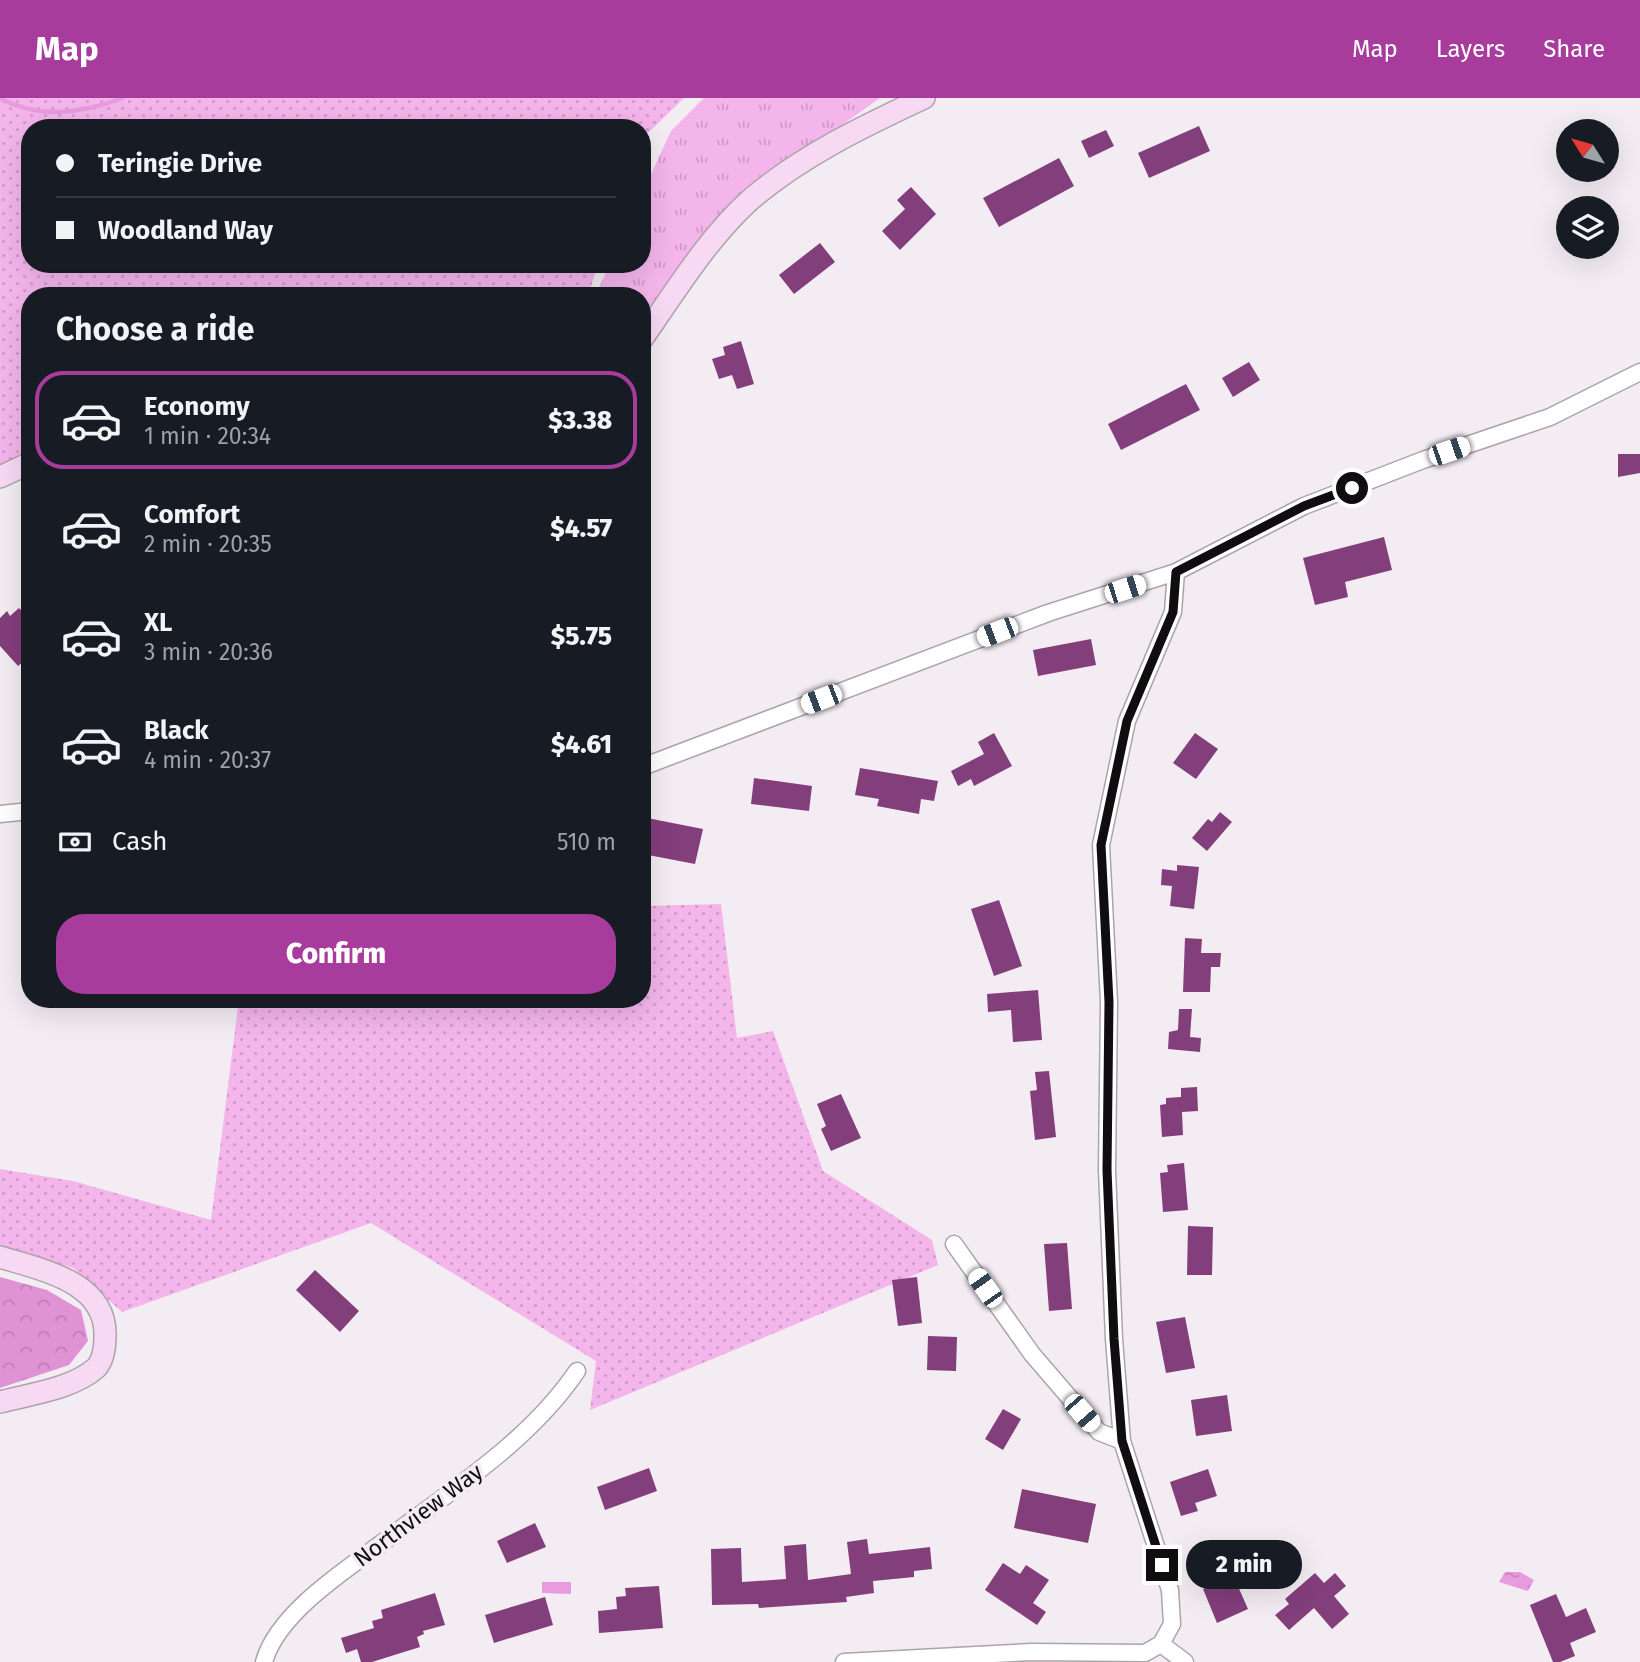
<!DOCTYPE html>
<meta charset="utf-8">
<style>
body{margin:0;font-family:"Fira Sans",sans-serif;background:#20242c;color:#f1f3f6;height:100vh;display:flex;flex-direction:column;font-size:26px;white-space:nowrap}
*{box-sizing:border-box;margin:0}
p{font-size:23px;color:#9ea1a6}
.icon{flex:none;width:38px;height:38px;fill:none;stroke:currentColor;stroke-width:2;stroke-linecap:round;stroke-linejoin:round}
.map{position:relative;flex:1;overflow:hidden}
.side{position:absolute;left:21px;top:189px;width:630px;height:721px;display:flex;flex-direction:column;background:#171b24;border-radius:28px;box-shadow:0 7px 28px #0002}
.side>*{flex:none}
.banner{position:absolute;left:21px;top:21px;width:630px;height:154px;border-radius:28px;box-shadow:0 7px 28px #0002;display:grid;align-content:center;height:154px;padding:0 35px;background:#171b24}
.needle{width:46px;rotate:307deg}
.tools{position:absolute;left:1556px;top:21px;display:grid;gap:14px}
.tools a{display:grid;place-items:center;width:63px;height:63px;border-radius:50%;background:#171b24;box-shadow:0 7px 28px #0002;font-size:35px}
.end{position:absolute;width:32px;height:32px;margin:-16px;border:9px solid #100d10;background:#fff;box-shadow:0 0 0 4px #fff}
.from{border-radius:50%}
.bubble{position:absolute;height:49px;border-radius:24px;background:#171b24;box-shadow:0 7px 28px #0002;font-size:23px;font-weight:800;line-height:49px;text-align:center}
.car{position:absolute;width:21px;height:42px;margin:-21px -10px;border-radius:9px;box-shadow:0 0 5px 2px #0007;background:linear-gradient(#fff 24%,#345 0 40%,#fff 0 76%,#345 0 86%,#fff 0)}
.banner b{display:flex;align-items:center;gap:24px;height:66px;font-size:26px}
.banner b+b{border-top:2px solid #363941}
.banner i{width:18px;height:18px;background:#f1f3f6}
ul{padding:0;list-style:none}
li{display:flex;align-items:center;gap:21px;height:98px;margin:0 14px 10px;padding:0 21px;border:4px solid transparent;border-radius:28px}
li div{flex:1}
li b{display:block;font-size:26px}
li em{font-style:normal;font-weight:800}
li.on{border-color:#a73c9d}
li>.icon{width:63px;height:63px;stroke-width:1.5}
h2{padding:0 35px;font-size:32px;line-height:84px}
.pay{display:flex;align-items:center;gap:18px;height:77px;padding:0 35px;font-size:26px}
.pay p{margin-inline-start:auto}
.cta{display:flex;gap:14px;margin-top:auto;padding:14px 35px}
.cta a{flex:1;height:80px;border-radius:28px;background:#a73c9d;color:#fff;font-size:28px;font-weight:800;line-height:80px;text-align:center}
header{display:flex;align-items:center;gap:42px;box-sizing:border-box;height:98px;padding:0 35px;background:#a73c9d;color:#fff}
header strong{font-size:33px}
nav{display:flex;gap:38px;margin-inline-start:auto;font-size:24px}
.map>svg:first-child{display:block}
.grass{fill:url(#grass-tufts)}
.forest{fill:url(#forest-crowns)}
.park{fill:url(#park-dots)}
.water{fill:url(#water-ripples)}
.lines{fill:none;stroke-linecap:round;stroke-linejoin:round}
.stream{stroke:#e89bde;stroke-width:4.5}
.building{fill:#833e7c}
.minor-casing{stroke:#aca4ab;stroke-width:19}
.secondary-casing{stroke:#aca4ab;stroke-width:24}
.minor{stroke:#fff;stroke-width:16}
.secondary{stroke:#f8d9f4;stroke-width:21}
.route{stroke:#100d10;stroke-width:9}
.labels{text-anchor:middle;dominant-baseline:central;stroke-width:7;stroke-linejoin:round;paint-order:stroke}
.street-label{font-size:23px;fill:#100d10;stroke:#f4ecf3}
</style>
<header>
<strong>Map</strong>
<nav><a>Map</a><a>Layers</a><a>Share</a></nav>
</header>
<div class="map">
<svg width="1640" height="1564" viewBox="0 0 1640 1564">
<defs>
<pattern id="grass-tufts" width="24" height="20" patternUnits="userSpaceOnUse" patternTransform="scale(1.75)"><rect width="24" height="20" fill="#f4b5eb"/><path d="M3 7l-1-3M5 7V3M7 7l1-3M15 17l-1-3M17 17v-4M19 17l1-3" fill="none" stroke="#d09ac8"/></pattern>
<pattern id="forest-crowns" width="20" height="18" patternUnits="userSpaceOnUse" patternTransform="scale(1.75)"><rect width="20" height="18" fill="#df93d5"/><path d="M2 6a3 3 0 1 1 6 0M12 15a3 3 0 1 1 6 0" fill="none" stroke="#be7eb6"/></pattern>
<pattern id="park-dots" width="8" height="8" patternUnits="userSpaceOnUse" patternTransform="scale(1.75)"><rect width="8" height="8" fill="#f4b5eb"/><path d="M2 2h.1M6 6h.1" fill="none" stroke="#d09ac8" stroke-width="1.8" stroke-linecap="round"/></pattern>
<pattern id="water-ripples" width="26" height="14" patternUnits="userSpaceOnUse" patternTransform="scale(1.75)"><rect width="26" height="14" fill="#e89bde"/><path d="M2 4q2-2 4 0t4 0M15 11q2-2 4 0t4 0" fill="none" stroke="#c684bd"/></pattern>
</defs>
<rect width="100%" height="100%" fill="#f4ecf3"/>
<path class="grass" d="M704,0H880L737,102L642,225V198H595L610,166H642V96L671,33Z"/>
<path class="forest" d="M0,1179L47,1192L81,1212L88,1243L69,1267L0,1290Z"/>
<path class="park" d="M0,0H684L642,41V30H30V166H598L588,198H30V361L0,376Z
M721,806L737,940L773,933L823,1073L932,1142L938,1167L590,1312L596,1263L371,1125L122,1214L73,1170L0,1148V1071L73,1083L211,1122L239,901H642V808Z"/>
<path class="water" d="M1505,1474H1520L1534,1482L1528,1493L1499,1484Z
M542,1484H571V1496L542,1495Z"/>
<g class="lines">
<path class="stream" d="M0,0C40,22 82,15 123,0"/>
</g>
<path class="building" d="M1199,28L1210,53L1149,80L1138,55Z
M1106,32L1114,48L1089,60L1081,43Z
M1059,60L1074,88L999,129L983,100Z
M911,89L936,116L900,152L882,133L905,111L897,102Z
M820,145L835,164L794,196L779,177Z
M741,243L754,286L737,291L732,277L719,281L712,261L725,257L723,249Z
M1249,264L1260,282L1233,299L1222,280Z
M1186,286L1200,312L1121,352L1108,326Z
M1618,356H1640V375L1618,379Z
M1384,439L1392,472L1345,484L1348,499L1315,507L1303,460Z
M19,510L30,522V546L25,551L30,558L18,568L0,548V520L7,513L10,518Z
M1091,541L1096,567L1038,578L1033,552Z
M994,635L1012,668L974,688L971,681L958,688L951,673L984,656L978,644Z
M1195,635L1218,651L1196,681L1173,665Z
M860,670L938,683L934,703L921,701L919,716L877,708L879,701L855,697Z
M754,680L812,688L809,713L751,706Z
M1220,714L1232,724L1207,753L1192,740L1208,721L1212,724Z
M642,719L703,731L695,766L643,756L646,740L642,739Z
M1177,767L1199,769L1194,811L1170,808L1172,788L1161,787L1162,771L1177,773Z
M999,802L1022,868L994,878L971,811Z
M1185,840L1202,841L1201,855H1221L1220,869H1211L1210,894H1183Z
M1038,892L1042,942L1013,944L1011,912L988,914L987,896Z
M1179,911H1192L1190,939L1201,940L1200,954L1168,951L1169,934L1178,932Z
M1049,973L1056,1039L1035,1042L1030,993L1037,992L1035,974Z
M1197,989L1198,1013L1182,1014L1183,1037L1162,1039L1160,1007L1166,1006V1000L1181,999V990Z
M841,996L861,1040L831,1053L821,1031L826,1028L817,1006Z
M1184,1065L1188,1112L1163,1114L1160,1075L1168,1074L1167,1067Z
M1188,1128L1213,1129L1212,1177H1187Z
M1067,1145L1072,1211L1049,1213L1044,1146Z
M315,1172L359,1213L340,1234L296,1192Z
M917,1179L922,1225L898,1228L892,1182Z
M1185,1219L1195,1270L1166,1275L1156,1224Z
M928,1238L957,1239L956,1273L927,1272Z
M1227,1297L1232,1333L1196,1338L1191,1302Z
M1003,1311L1021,1321L1003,1352L985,1341Z
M649,1370L657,1393L605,1412L597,1389Z
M1208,1371L1217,1398L1195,1405L1198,1413L1181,1418L1170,1384Z
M1022,1391L1096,1406L1088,1445L1014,1430Z
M535,1425L546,1449L507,1465L497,1443Z
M867,1441L869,1456L930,1449L932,1471L914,1473V1479L873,1483L874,1495L846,1499L847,1504L759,1510L758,1506L712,1507L711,1451L741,1450L742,1484L786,1481L784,1448L806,1446L808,1482L851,1476L847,1444Z
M1003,1465L1020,1476L1026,1467L1049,1482L1033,1505L1046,1514L1037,1527L985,1492Z
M1315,1475L1324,1485L1335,1475L1346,1488L1334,1498L1349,1516L1332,1531L1314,1510L1289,1532L1275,1517L1289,1506L1285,1501Z
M1233,1477L1248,1511L1217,1525L1203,1491Z
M659,1488L663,1530L599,1535L598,1513L617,1511L616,1499L626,1498L625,1490Z
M435,1495L445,1527L423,1533L424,1536L417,1539L420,1549L372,1564H361L357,1551L346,1555L341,1540L374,1530L372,1523L383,1520L381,1512Z
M1556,1496L1566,1519L1586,1510L1596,1534L1570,1545L1575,1558L1560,1564H1553L1530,1507Z
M545,1499L553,1527L494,1545L485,1517Z"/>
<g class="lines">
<g class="minor-casing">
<path id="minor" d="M1176,474L1173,514L1127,623L1101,747L1109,904L1107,1072L1114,1241L1122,1343L1170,1492L1172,1526L1161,1546L1185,1564
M642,669L1048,515L1176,474L1304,408L1423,362L1550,319L1640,274
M0,716L30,713
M954,1146L1032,1256L1099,1334L1122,1343
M264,1564C277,1516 344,1473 382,1445C450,1393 529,1344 577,1273
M844,1564L1031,1554L1145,1555L1161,1546"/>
</g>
<g class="secondary-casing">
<path id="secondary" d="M642,241C675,194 707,141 750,102C801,58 864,28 924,0
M0,379L30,365
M0,1159C42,1172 108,1184 105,1240C105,1249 103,1263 96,1270C72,1291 30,1296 0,1304"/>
</g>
<use href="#minor" class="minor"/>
<use href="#secondary" class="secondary"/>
</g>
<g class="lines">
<path class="route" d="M1162,1467L1122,1343L1114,1241L1107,1072L1109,904L1101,747L1127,623L1173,514L1176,474L1304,408L1352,390"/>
</g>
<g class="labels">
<g class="street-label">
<text transform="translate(418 1417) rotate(-37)">Northview Way</text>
</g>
</g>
</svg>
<div class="tools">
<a><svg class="needle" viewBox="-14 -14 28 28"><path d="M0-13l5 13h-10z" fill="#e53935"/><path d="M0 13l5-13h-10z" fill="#9ea1a6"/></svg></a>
<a><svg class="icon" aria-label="layers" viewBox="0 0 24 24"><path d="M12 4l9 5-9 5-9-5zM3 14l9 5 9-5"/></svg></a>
</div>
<i class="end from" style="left:1352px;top:390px"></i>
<i class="end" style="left:1162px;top:1467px"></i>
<div class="bubble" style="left:1186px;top:1442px;width:116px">2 min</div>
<i class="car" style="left:1449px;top:353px;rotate:71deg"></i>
<i class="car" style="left:1125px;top:491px;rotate:72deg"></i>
<i class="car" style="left:997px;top:534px;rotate:249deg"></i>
<i class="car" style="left:821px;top:601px;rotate:249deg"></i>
<i class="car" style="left:985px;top:1190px;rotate:325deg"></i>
<i class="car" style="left:1082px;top:1315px;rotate:139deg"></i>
<div class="banner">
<b><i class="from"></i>Teringie Drive</b>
<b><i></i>Woodland Way</b>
</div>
<section class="side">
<h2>Choose a ride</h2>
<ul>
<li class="on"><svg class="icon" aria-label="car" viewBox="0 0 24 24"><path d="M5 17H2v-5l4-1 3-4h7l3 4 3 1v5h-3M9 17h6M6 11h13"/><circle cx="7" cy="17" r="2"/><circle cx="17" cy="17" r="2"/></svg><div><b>Economy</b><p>1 min · 20:34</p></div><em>$3.38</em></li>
<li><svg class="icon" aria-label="car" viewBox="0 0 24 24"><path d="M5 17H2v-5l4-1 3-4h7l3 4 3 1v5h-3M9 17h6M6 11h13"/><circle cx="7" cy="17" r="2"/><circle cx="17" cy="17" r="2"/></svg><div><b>Comfort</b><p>2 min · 20:35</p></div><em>$4.57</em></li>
<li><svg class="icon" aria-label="car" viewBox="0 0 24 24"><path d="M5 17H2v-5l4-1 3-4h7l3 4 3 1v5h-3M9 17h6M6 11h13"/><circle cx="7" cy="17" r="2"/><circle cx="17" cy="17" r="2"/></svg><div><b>XL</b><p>3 min · 20:36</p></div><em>$5.75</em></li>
<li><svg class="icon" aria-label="car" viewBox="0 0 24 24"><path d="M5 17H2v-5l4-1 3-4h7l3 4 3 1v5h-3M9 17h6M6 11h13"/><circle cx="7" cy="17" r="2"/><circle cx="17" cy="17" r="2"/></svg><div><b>Black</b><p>4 min · 20:37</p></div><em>$4.61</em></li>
</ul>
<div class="pay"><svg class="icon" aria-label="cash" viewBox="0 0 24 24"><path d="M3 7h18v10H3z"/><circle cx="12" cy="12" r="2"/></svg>Cash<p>510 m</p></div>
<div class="cta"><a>Confirm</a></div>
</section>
</div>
